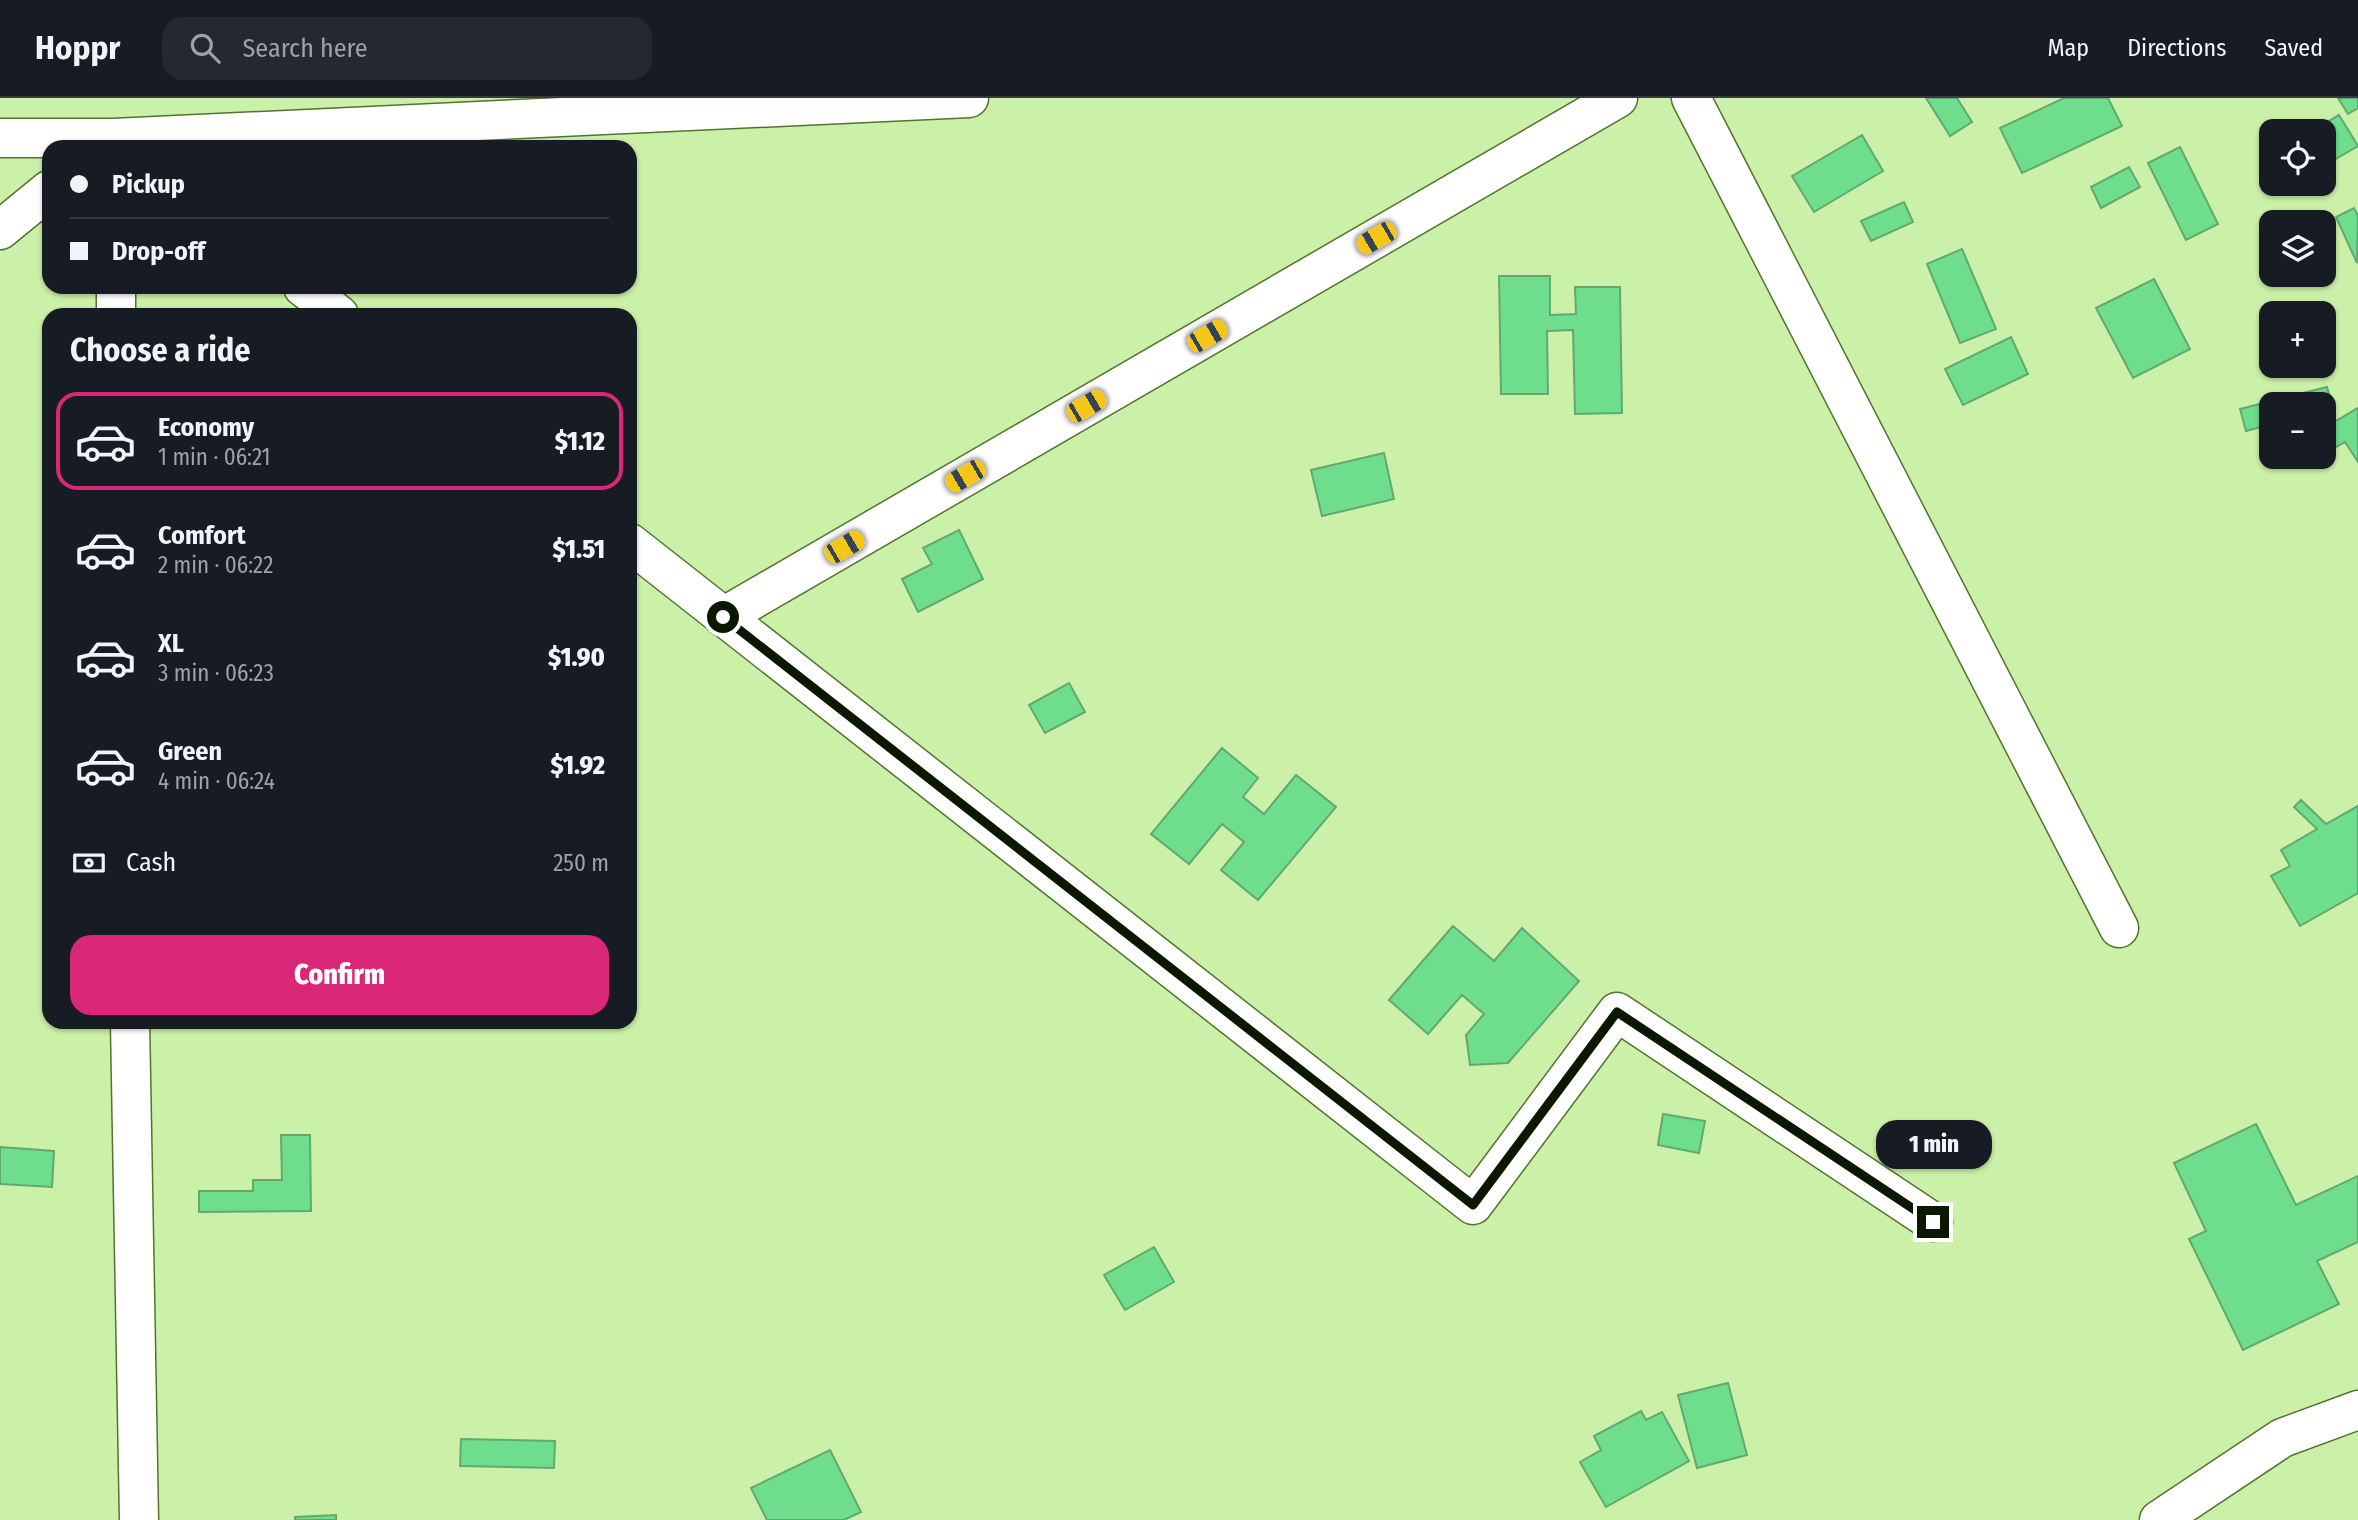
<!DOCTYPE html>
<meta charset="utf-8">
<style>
body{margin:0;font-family:"Fira Sans Condensed",sans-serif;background:#242831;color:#f1f3f6;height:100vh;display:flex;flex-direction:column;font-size:26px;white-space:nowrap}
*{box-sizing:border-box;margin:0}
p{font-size:23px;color:#9ea1a6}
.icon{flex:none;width:38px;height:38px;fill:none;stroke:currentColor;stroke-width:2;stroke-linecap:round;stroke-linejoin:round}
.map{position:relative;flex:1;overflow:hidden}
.details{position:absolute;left:42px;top:210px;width:595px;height:721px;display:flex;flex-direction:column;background:#171b24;border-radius:21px;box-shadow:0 2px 5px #0004}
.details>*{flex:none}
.top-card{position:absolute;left:42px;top:42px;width:595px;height:154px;border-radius:21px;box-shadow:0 2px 5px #0004;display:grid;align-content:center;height:154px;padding:0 28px;background:#171b24}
.controls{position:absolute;left:2259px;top:21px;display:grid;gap:14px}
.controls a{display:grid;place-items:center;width:77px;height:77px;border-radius:14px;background:#171b24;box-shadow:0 2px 5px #0004;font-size:35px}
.end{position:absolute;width:32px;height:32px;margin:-16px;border:9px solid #0b1800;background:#fff;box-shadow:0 0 0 4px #fff}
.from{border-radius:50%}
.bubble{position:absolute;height:49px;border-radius:21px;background:#171b24;box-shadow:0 2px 5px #0004;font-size:23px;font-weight:800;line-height:49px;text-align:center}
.car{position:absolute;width:21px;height:42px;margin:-21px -10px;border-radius:9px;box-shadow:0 0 5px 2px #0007;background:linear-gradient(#f5c518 24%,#345 0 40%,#f5c518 0 76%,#345 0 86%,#f5c518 0)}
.top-card b{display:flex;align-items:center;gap:24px;height:66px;font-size:26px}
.top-card b+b{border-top:2px solid #363941}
.top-card i{width:18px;height:18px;background:#f1f3f6}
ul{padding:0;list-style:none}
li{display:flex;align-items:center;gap:21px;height:98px;margin:0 14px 10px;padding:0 14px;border:4px solid transparent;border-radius:21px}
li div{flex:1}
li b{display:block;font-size:26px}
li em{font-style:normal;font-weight:800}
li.selected{border-color:#db2777}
li>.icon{width:63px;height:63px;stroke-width:1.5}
h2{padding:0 28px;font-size:32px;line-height:84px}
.pay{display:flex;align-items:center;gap:18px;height:77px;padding:0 28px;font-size:26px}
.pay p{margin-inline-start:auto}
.cta{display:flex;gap:14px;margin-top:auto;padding:14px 28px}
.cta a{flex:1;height:80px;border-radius:21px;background:#db2777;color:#fff;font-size:28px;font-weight:800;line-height:80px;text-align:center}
header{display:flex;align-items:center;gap:42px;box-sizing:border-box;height:98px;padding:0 35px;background:#171b24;border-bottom:2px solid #363941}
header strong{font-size:33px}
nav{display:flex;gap:38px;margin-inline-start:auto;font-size:24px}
.search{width:490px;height:63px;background:#242831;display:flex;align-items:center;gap:18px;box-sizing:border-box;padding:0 24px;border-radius:21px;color:#9ea1a6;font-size:26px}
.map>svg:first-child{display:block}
.building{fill:#6ede8c;stroke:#63a773;stroke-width:2}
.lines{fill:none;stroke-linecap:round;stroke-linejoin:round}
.minor-casing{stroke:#53732f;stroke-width:41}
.minor{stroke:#fff;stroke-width:38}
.route{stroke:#0b1800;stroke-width:9}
</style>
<header>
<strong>Hoppr</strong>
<div class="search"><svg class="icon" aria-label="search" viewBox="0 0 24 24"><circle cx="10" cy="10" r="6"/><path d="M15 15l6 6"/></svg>Search here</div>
<nav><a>Map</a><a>Directions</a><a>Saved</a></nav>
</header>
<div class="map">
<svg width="2358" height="1422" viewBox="0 0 2358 1422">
<rect width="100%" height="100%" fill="#cbf1a8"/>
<path class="building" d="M1926,0H1957L1972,24L1950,38Z
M2064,0H2108L2122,28L2022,75L2000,30Z
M2338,0H2358V10L2348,16Z
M2339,17L2358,48L2325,67L2324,33H2313Z
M1862,37L1883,73L1814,114L1792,78Z
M2180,49L2218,126L2186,142L2148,65Z
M2129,69L2140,89L2101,110L2091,89Z
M1904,104L1913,124L1871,143L1861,123Z
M2354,110L2358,118L2357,165L2336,119Z
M1962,151L1996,231L1960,245L1927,166Z
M1499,178H1550V217L1576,216L1575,189H1620L1622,315L1575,316L1573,232L1547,233L1548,296H1501Z
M2154,181L2190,251L2133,280L2096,210Z
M2011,239L2028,276L1963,307L1945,271Z
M2327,289L2333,309L2324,312V306H2272V326L2246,333L2240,311Z
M2358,310V364L2345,344L2324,356V330Z
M1384,355L1394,401L1322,418L1311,372Z
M959,432L983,481L918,514L902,481L932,466L923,450Z
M1069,585L1085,614L1045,635L1029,607Z
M1222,650L1258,680L1243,699L1264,716L1296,677L1336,709L1258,802L1221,772L1244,744L1222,726L1189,766L1151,736Z
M2301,702L2326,726L2358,708V795L2300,828L2271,778L2290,768L2281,752L2317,731L2294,709Z
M1453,828L1494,863L1522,830L1579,883L1508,965L1470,967L1466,937L1484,916L1462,897L1428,936L1389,902Z
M1663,1016L1705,1023L1699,1055L1658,1047Z
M2256,1026L2296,1107L2358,1078V1144L2317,1163L2339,1206L2243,1252L2189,1141L2206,1133L2174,1065Z
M281,1037H310L311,1113L199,1114V1093H253V1082H282Z
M0,1049L54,1053L52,1089L0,1086Z
M1154,1149L1174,1184L1125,1212L1104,1177Z
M1728,1285L1747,1357L1697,1370L1678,1297Z
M1641,1313L1646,1322L1662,1314L1689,1363L1606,1409L1580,1364L1601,1352L1594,1338Z
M461,1341L555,1343L554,1370L460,1368Z
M830,1352L861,1414L844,1422H767L751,1390Z
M336,1417V1422H295V1419Z"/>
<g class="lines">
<g class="minor-casing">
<path id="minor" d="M1691,0L2119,830
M0,40H113L969,0
M0,132L49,92
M116,189V217
M303,189L339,217
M630,445L1473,1107L1617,914L1933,1124
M723,519L1618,0
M130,924L139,1422
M2159,1422L2282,1340L2358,1312"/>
</g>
<use href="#minor" class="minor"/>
</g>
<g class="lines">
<path class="route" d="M723,519L1473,1107L1617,914L1933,1124"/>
</g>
</svg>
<div class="controls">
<a><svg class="icon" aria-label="locate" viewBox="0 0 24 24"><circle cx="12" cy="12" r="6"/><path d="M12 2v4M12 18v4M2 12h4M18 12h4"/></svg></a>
<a><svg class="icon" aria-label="layers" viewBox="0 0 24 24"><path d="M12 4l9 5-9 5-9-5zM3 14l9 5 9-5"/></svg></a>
<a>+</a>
<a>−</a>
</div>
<i class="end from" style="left:723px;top:519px"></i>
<i class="end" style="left:1933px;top:1124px"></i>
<div class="bubble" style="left:1876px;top:1022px;width:116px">1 min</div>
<i class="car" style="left:1376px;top:140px;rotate:240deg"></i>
<i class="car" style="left:1207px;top:238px;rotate:60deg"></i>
<i class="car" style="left:1086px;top:308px;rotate:60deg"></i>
<i class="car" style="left:965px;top:378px;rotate:240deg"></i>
<i class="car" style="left:844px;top:449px;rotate:60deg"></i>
<div class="top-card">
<b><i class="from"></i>Pickup</b>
<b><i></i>Drop-off</b>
</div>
<section class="details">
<h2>Choose a ride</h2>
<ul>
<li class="selected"><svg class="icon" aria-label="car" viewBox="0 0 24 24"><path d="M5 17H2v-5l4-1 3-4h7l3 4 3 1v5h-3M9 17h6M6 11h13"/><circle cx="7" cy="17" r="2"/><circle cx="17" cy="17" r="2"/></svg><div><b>Economy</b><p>1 min · 06:21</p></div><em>$1.12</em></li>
<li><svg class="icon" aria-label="car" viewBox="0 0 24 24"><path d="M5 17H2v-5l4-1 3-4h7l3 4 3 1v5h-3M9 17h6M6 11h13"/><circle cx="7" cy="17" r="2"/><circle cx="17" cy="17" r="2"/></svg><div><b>Comfort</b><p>2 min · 06:22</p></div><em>$1.51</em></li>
<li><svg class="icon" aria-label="car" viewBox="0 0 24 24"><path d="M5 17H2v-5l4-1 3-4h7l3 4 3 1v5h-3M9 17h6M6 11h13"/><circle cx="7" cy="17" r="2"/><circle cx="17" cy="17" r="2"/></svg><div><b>XL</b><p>3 min · 06:23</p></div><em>$1.90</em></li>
<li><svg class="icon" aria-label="car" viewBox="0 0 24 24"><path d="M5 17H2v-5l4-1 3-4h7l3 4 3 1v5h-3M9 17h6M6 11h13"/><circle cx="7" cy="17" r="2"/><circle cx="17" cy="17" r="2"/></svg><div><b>Green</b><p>4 min · 06:24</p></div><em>$1.92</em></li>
</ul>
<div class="pay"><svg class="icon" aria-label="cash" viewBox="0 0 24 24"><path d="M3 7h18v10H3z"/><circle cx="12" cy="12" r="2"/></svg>Cash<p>250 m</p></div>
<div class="cta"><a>Confirm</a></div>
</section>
</div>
